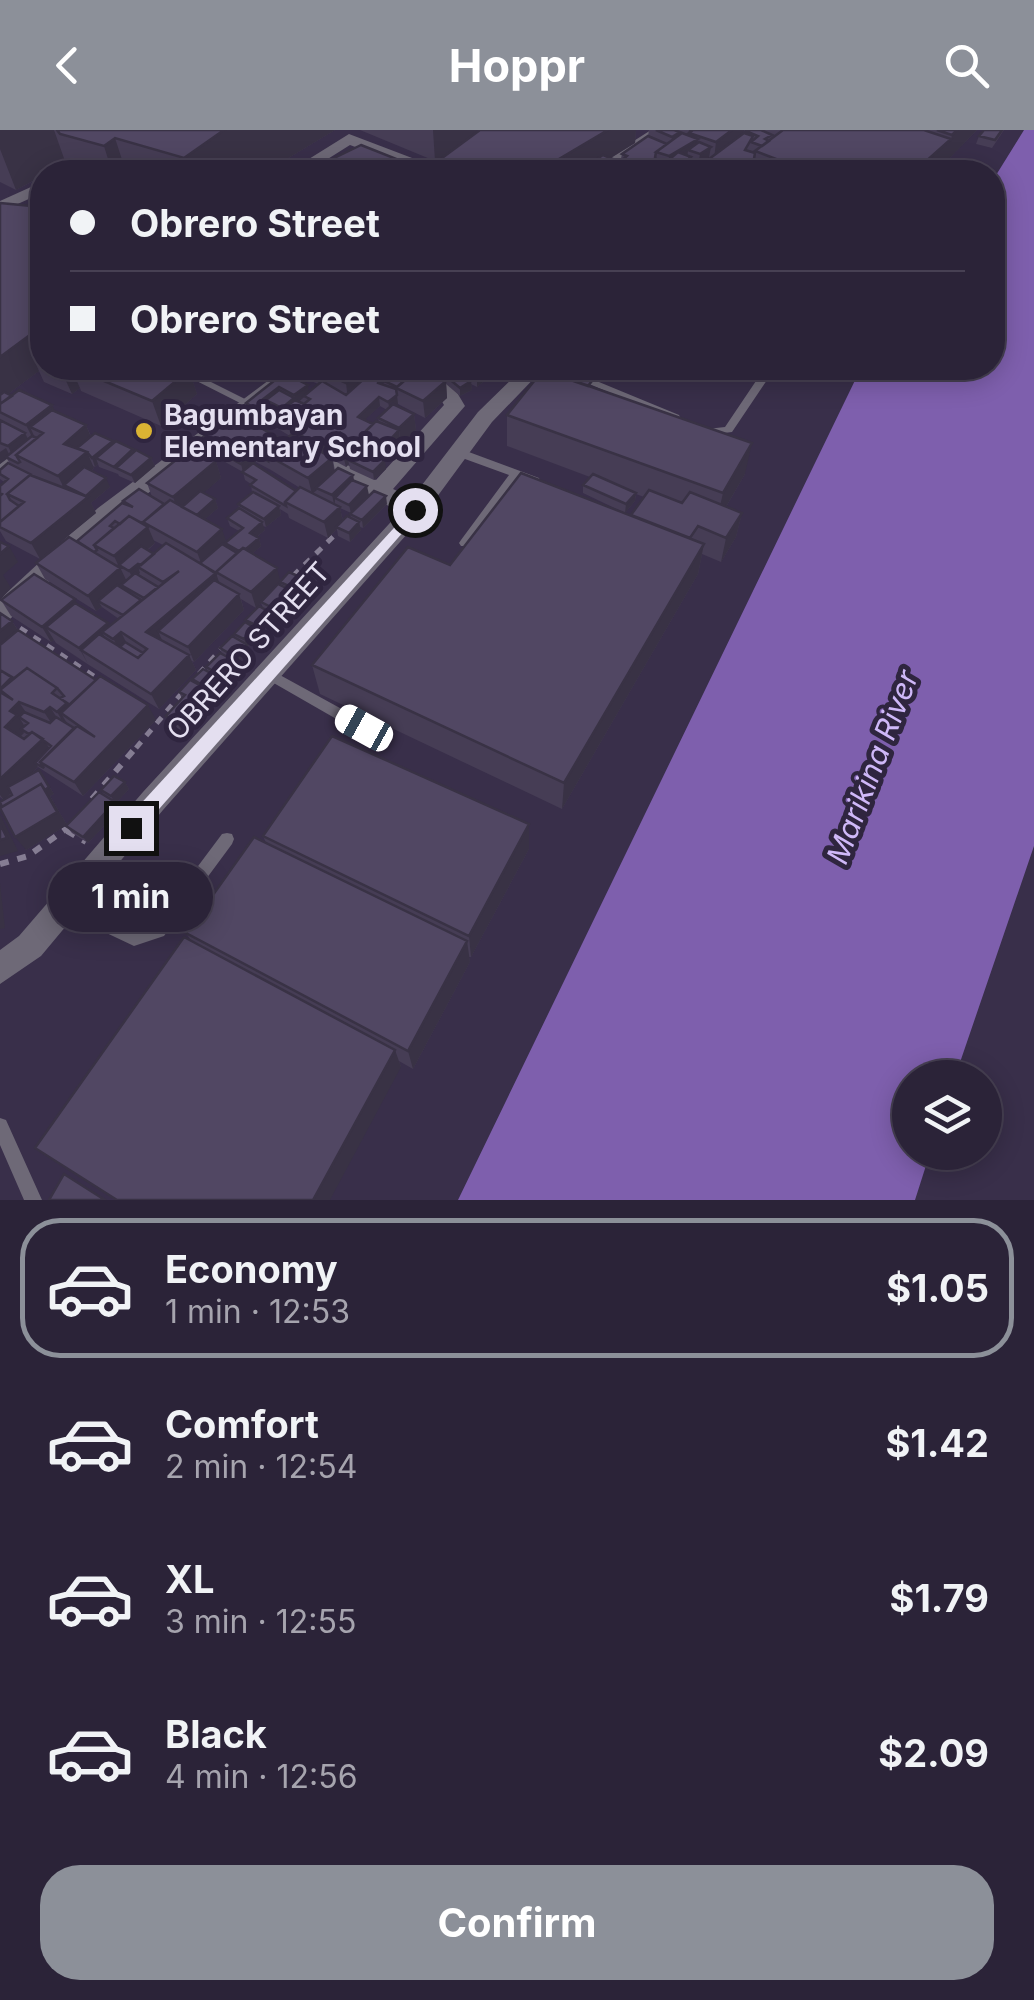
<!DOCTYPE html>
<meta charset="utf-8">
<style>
body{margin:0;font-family:Inter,sans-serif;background:#372f43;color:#f1f3f6;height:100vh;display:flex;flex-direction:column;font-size:38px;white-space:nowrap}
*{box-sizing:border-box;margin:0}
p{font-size:32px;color:#a6a4ae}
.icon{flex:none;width:55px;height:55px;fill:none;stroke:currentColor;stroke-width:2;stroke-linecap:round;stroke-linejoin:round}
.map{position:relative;height:1070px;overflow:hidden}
.sheet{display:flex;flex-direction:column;background:#2b2338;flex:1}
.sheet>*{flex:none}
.top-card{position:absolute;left:30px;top:30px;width:975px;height:220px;border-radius:40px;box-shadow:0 5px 25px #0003,0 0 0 2px #474053;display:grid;align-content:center;height:220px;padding:0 40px;background:#2b2338}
.buttons{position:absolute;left:892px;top:930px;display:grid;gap:20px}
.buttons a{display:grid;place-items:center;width:110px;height:110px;border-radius:50%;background:#2b2338;box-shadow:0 5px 25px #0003,0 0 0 2px #474053;font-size:50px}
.end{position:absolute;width:45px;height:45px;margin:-22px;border:12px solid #e4dff0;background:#111;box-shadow:0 0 0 5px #111}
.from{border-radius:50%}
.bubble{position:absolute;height:70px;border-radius:35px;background:#2b2338;box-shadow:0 5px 25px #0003,0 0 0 2px #474053;font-size:32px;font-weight:700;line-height:70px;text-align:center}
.car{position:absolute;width:30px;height:60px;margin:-30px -15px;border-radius:12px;box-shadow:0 0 8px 2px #0007;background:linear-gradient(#fff 24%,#345 0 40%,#fff 0 76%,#345 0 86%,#fff 0)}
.top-card b{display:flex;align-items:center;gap:35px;height:95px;font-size:38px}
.top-card b+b{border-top:2px solid #474053}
.top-card i{width:25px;height:25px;background:#f1f3f6}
ul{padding:18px 0 0;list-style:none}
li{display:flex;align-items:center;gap:30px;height:140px;margin:0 20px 15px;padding:0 20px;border:5px solid transparent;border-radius:40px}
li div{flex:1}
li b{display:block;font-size:38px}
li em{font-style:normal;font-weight:700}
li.on{border-color:#8c9099}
li>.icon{width:90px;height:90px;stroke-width:1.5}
.primary-button{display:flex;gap:20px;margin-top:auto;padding:20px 40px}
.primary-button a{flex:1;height:115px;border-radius:40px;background:#8c9099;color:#fff;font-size:40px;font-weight:700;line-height:115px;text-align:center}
header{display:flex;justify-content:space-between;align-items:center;height:130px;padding:0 40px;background:#8c9099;color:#fff;font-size:45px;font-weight:700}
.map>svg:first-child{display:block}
.water{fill:#7e5fad}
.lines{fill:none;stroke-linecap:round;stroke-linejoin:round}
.path-far1{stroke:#857d93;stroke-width:5;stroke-dasharray:8 8;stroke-linecap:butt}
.path{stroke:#857d93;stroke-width:6;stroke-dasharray:9 9;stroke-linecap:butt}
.service{fill:#6e6977;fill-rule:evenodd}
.minor{fill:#6e6977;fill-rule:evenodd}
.tertiary{fill:#6e6977;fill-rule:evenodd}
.wall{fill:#463d55;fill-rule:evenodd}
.shaded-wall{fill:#393245}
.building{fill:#514763;stroke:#393245;stroke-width:2.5}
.route{fill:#e4dff0}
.poi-dot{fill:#dab333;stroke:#2f253f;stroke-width:4}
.labels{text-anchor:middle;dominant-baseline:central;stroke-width:10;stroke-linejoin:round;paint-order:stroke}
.poi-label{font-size:28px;font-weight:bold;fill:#e4dff0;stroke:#2f253f;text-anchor:start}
.street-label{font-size:28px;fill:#e4dff0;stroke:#2f253f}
.water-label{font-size:30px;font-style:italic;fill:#cfb8f8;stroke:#2f253f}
</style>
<header><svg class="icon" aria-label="back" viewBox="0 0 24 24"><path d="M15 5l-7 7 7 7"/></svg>Hoppr<svg class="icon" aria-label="search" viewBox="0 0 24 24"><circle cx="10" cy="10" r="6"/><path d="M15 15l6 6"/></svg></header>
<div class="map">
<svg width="1034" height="1070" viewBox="0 0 1034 1070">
<rect width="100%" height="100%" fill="#392f4a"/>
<path class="water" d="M1024,0H1034V716L955,947L910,948V1022L930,1023L915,1070H458L861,238H992L993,50Z"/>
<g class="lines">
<path class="path-far1" d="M293,446L342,398
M20,498L103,552
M199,544L222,518
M136,618L182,563"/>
<path class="path" d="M92,669L138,615
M67,701L86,712
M0,734L28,726L73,694"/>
<path class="service" d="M171,238H183L255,274L250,277L246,276Z
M552,238H565L679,285L680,287L675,290L671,289Z
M762,247L767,250L732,302L707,305V299L725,297L758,248Z
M458,318L539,348L540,351L535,355L518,349L469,416H461L459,413L461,410L509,345L454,325V319Z
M20,319L25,323L24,326L0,343V333Z
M269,539L369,594L371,598L369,602L364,604L359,602L265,548L263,544L265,540Z
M227,703L232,704L234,709L232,714L164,806L134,816L60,781L58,776L60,771L65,769L135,802L154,795L222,704Z
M0,988L6,990L42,1070H24L0,1015Z"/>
<path class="minor" d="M651,0H670L604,42H585Z
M349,4L441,39L443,42H422L350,15L307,42H288Z
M285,238H307L114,390L9,490L0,492V469L98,378Z
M432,238H452V254L465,276L393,359L412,368L478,282L523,238H544L492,292L423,386L163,680L41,826L0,854V820L19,806L143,662L400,382L297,327V317H313L376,350L444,275L432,254Z"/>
<path class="tertiary" d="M42,52V63L0,82V71Z"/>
</g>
<path class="wall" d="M0,0H335L275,36L276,39L271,42H69L66,34L16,60L0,52Z
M360,0H636L635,13L611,28L612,40L618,42L622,24L648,6L649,0H746L743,3L746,4L748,0H977L942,36L939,42H751L752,37L745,42H698L701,38L697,41L690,38L689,42H663V41V42H443L442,28L435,31Z
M984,0H1004L992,18L976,14L979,6Z
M0,73L42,77V238H183L189,240L197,264L161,296L81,261L80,258L72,264L44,252L39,241L8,264L55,281L86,295L91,306L113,311L114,313L151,328L155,336L135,353L119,346L118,344L99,337L98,334L95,337L93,336L94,338L91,341L110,357L91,373L96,383L40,429L6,411L0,401V356L4,352L0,349V340L10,334L7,329L0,334Z
M297,238H427L428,242L442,249L441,242L445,240L444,238H496L489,243L487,242L488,248L477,257L471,254L472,260L460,266L446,254L447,268L425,288L398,274L396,275L414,284L416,300L400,314L401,317L388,331L365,321V317L362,320L386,339L374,350L350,339L349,334L346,337L333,330L335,341L353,345L354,350L369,365L351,383L340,378L343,391L351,388L350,384L387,374L363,398L360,397L361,400L350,412L338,406L337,399L328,408L289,388L288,384L280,379L281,385L266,397L263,396L265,400L257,407L259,408L261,416L253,423L281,451L304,449L306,457L297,467L291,464L292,468L275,486L269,483L271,489L258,503L257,502L258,506L247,517L248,521L237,534L235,533L238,538L224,553L219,550L221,555L211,565L208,564L210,567L181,600L169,593L166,586L182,569L179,562L194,553L192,549L207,541L206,537L222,524L220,518L235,508L234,504L247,493L245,490L263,478L261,473L256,478L241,469L244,480L194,532L192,531L196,540L159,579L89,535L56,513L54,510L51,512L11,486L1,470L78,474L108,493L109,496L119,489L102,477L96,481L45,449L36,433L77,411L124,374L123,371L152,367L147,353L233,282L284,311L290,306L248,281L246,273L284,243L309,262L318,254L298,245ZM380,276L387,280L378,288L379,292L373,294L364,290ZM209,323L243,342L245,350L251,354L252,362L238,374L239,378L227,388L230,396L239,401L227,412L205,389L218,378L215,369L203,363L221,348L216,331L205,326ZM256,332L271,340L300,358L296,361L254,333ZM153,410L163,415L154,424L148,420L155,413Z
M571,249L594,258L745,344L726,377L742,383L736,407L721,432L702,424L698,444L562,679L320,564L312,535L450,435L631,385L644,367L636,364L635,371L625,383L583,363V355L590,347L507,316V285Z
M0,483L12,491L18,500L156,590L83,666L38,637L30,645L39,640L54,664L50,666L67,695L26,720L2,677L4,670L0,667Z
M125,652L129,659L116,673L120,679L88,713L72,703L66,696L104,665L101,660Z
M529,694V719L471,827H469L470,832L413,939L399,931L401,937L192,812L186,803L266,713L263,706Z"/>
<path class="shaded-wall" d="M0,0H54L66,34L49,42H42V46L16,60L0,19Z
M224,0H335L275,36L276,39L271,42H188L184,28Z
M433,0H484L465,16L435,31Z
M608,0H636L635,13L599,35L592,32V39L583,42H537Z
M689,0H702L689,3L687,16L698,9L696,23L688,20L687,31L668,35L669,26L685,17Z
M732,0H744L743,6L714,29L716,12Z
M957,0H977L942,36L939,42H914L951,10L952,5Z
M60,4L115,8L126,42H112L104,16Z
M711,17L708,33L701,35V38L697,41L700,24Z
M691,27L689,42H677L678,38Z
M613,29L612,42H599L603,40V36Z
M754,29L752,37L745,42H734Z
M42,196V232L33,227L39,241L0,270V227Z
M64,238H71L80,258L72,264L61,240Z
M363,238H382L363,256L360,240Z
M389,239L390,247L380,257L378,253L379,248Z
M189,240L197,264L161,296L152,271Z
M487,240L488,248L477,257V249Z
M359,242L362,258L348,270L346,253Z
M446,251L447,268L425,288L423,271Z
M471,251L472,260L460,266V258Z
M308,255L309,263L296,274L294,265Z
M397,265L398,274L390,281L388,272Z
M379,267L380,276L359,295L358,287Z
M52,275L59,291L30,297L36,310L34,311L26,295Z
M414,284L416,300L401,314L399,298Z
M86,295L93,312L80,323L64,314Z
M399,300L401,317L388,331L386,314Z
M341,302L323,318L324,322L321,324L319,316Z
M25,303L29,311L12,325L8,316Z
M364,309L365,317L351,332L348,330L349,334L346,337L344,329Z
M113,311L116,319L96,328L98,334L95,337L92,328Z
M752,313L745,344L716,394L723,363Z
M206,315L209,323L200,330L197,322Z
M6,318L10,326L0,334V322Z
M87,322L94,338L71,358L64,355L66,362L58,346Z
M254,323L256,332L243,342L241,334Z
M151,328L155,336L135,353L131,345Z
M332,328L335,345L316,358L317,360L312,364L308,348Z
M385,330L386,339L374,350L373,342Z
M216,331L221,348L179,384L173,367Z
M353,345L354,354L335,368V372L334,374L332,365Z
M106,348L110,357L91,373L96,383L40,429L31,413Z
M367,356L369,365L351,383L349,375Z
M636,363L635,371L625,383L626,374Z
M386,366L387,374L363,398L362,390Z
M215,369L218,378L197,396L194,388Z
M279,376L281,385L266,397L264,389Z
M340,377L343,393L328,408L324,392Z
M742,383L736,407L721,432L726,408Z
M143,392L146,399L148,397L155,413L125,439L119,435L128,454L121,455L123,458L98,471L102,477L96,481L88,466L120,439L114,426Z
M262,392L265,400L252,411L250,403Z
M359,392L361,400L350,412L349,403Z
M222,399L227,414L225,413L227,416L203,438L197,422Z
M259,408L261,416L244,431L242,422Z
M704,414L698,444L562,679L564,653Z
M9,416L18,432L3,445L11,458L0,470V424Z
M138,434L141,439L138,437L140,443L133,449L129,441Z
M277,438L281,454L256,478L251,462Z
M216,443L221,458L158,501L162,510L146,502Z
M304,449L306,457L297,467L295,459Z
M290,460L292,468L275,486L273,478Z
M239,464L244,480L194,532L188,517Z
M75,469L83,484L46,497L54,510L51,512L42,497Z
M269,482L271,489L258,503L256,495Z
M12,491L22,507L0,524V501Z
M108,493L115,508L121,502L129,518L121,524L114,510L102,502L109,515L81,520L88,534L79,518Z
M255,498L258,506L247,517L244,509Z
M246,514L248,521L237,534L234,526Z
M189,525L196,540L159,579L151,564Z
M235,531L238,538L224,553L221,545Z
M218,547L221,555L211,565L208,558Z
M207,559L210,567L181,600L177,593Z
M19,572L29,587H19L27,600L21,599L24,603L16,611L5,597L10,581Z
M67,573L76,587L61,583L68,595L66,597L57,582Z
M148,575L156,590L83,666L74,652Z
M50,577L59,591L54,597L44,582Z
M43,609L53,623L35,633L38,637L4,670L0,665V649Z
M39,640L54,664L50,666L67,695L26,720L15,707Z
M125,652L129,659L116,673L120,679L88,713L83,707L115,673L111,666Z
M0,684L18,721L0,726Z
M529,694V719L471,827L469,806Z
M0,753L5,798L0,799Z
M467,811L470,832L413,939L408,921Z
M395,920L401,937L330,1070H313Z"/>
<path class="building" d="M57,0H224L184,28L115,8L104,16L60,4Z
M480,0H608L537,42H481L442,28Z
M656,0H674L680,2L672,7Z
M693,0H732L716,12L689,3Z
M748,0H761L772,5L765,9L769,11L762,16L751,12L758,6L746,1Z
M783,0H924L951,9L914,42H810L755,21Z
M937,0H957L952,5Z
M984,0H1002L995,10L979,6Z
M682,3L698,9L669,26L656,22Z
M744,3L753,6L745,20L755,23L754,29L734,42L698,41L704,37L714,41L721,35H701Z
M648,6L667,14L656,22L655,28L664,34L656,41L660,42H657L629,31L624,34L620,32L627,26L622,24Z
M699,12L711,17L700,24L688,20Z
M361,15L399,30L382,42H345L360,33L342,42H331V37L322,34Z
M678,22L691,27L678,38L664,34Z
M603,25L613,29L603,36L592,32Z
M311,30L331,37L323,42H291Z
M401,31L426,41L384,42Z
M629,31L657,42H630L619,38Z
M593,34L604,39L599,42H583Z
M0,73L42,77V196L0,227Z
M42,220V232L33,227Z
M73,238H183L189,240L152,271Z
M314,238H350L359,242L346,253Z
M376,238H424L421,239L419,238L408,247L389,239L379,248L378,253L396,259L397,265L388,272L379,267L358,287L373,294L363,304L364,309L344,329L323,318L341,302L319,316L246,273L284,243L308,255L294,265L279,257L262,270L282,280L295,270L304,274L310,269L304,266L322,251L346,265Z
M419,238L446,251L423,271L396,258Z
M449,238H452L471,251L460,258L441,242Z
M455,238H482L487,240L477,249Z
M560,238H563L571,241L565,248L554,244Z
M543,240L752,313L723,363L507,285Z
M578,241L595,247L588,256L570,250Z
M393,243L406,249L397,257L384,251Z
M19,260L52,275L26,295L0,282V274Z
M279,260L294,268L282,278L266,270Z
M4,262L12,266L0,274V265Z
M393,274L414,284L399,298L378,288Z
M52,280L86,295L64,314L87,322L58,346L16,325L43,303L30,297Z
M233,282L284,311L267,325L268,331L254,323L241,334L206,315L197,322L190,318Z
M0,290L25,303L8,316L0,313Z
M376,291L399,300L386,314L363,304Z
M95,303L113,311L92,328L87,322L77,318Z
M291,305L332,328L308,348L267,325Z
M32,306L37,308L16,325L20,332L18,333L6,327Z
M116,311L133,319L114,337L96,328Z
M191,318L216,331L173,367L147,353Z
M360,319L385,330L373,342L348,330Z
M136,320L151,328L131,345L116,338Z
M8,333L32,345H30L7,364L10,370L19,376L0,392V366L2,364L0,363V356L8,349L0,344V340Z
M253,333L296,361L285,372L286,376L250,355L256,350L242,342Z
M84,337L106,348L86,366L64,355Z
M338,338L353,345L332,365L316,358Z
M521,343L704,414L564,653L312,535L408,417L450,435Z
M593,344L636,363L626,374L583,355Z
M30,345L88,367L31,413L0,397V392L24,372L7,364Z
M352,350L367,356L349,375L335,368Z
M300,357L340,377L324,392L285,372Z
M139,359L164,374L142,393L129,386L120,394L115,391L110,396L114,398L94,415L97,420L94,422L77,411L122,373L133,377L123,371Z
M649,360L682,373L690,362L742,383L726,408L698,396L690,408L631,385Z
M200,361L215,369L197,385L182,377Z
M374,361L386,366L362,390L350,384Z
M253,362L279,376L264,389L238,374Z
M170,370L222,399L197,422L143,392Z
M239,378L262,392L250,403L259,408L246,419L243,418L239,421L225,413L243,398L227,388Z
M129,386L148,397L114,426L94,415Z
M347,386L359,392L349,403L336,397Z
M69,407L120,438L88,466L36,433Z
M0,412L9,416L0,424Z
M166,413L216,443L146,502L189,525L151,564L81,520L99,504L138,528L147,519L121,502L113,509L102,502L179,441L163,452L138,437Z
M222,414L237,423L216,442L217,443L216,444L200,433Z
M141,416L154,424L141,435L138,434L129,441L119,435Z
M243,418L277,438L251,462L216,442Z
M289,442L304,449L295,459L280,452Z
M135,443L158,457L144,468L121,455Z
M34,444L75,469L42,497L1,470Z
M214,450L239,464L188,517L158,501Z
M278,454L290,460L273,478L261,472Z
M117,455L141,470L123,485L98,471Z
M75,473L108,493L79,518L46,497Z
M259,476L269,482L256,495L245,490Z
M0,483L12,491L0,501Z
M245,492L255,498L244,509L234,504Z
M18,500L96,550L69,575L60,568L64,566L57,558L27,538L13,549L11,547L0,540V515Z
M232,506L246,514L234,526L220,518Z
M125,512L143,523L138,528L120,517Z
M220,523L235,531L221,545L206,537Z
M27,538L57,558L52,563L67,573L57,582L50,577L44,582L19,572L10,581L17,585L5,597L24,609L32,602L43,609L0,649V562L13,570L0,560Z
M203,539L218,547L208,558L192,549Z
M0,540L12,547L0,559Z
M100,546L148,575L74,652L40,632L77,596L95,607L61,583Z
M190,550L207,559L177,593L166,586L185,565L179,562Z
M24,582L50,593L56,587L74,598L40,632L44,638L35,633L51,616L32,602L29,604L21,599L28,593L19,587Z
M332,606L529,694L469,806L263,706Z
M39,640L49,657L45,660L41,654L2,677L0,672L12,665L8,657Z
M114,646L125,652L111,666L101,660Z
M41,654L57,682L15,707L0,678Z
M99,662L115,672L83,707L66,696Z
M0,694L7,708L0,710Z
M254,707L467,811L408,921L186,803Z
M184,807L395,920L313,1070H117L35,1018Z
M64,1044L105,1070H49Z"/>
<path class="route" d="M415,375L422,380L420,383L137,704H124V692Z"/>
<circle class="poi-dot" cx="144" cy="301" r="10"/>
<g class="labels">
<g class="poi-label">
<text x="164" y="285">Bagumbayan<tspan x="164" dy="32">Elementary School</tspan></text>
</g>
<g class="street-label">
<text transform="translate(248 521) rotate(-48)">OBRERO STREET</text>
</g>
<g class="water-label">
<text transform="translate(872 637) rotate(-69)">Marikina River</text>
</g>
</g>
</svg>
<div class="buttons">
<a><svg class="icon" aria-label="layers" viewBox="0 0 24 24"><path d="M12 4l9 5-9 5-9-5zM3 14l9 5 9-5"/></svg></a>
</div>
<i class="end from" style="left:415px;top:380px"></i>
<i class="end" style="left:131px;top:698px"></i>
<div class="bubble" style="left:48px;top:732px;width:165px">1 min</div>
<i class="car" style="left:364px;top:598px;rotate:299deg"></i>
<div class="top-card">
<b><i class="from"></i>Obrero Street</b>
<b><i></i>Obrero Street</b>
</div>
</div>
<section class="sheet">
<ul>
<li class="on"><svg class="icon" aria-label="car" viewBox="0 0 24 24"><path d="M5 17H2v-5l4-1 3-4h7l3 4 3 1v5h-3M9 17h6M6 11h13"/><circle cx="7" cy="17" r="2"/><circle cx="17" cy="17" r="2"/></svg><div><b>Economy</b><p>1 min · 12:53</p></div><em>$1.05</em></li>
<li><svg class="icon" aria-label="car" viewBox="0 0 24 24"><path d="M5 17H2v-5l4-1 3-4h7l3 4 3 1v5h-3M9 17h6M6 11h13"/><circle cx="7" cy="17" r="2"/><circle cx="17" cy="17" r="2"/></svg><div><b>Comfort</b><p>2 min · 12:54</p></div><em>$1.42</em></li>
<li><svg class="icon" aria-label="car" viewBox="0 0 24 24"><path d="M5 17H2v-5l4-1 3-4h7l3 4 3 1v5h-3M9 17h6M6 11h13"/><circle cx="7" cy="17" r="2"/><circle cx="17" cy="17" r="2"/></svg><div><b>XL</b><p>3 min · 12:55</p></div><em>$1.79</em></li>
<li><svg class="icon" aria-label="car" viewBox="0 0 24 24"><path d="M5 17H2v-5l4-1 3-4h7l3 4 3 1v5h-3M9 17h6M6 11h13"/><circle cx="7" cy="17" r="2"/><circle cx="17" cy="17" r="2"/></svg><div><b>Black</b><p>4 min · 12:56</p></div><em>$2.09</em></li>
</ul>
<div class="primary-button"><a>Confirm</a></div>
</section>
